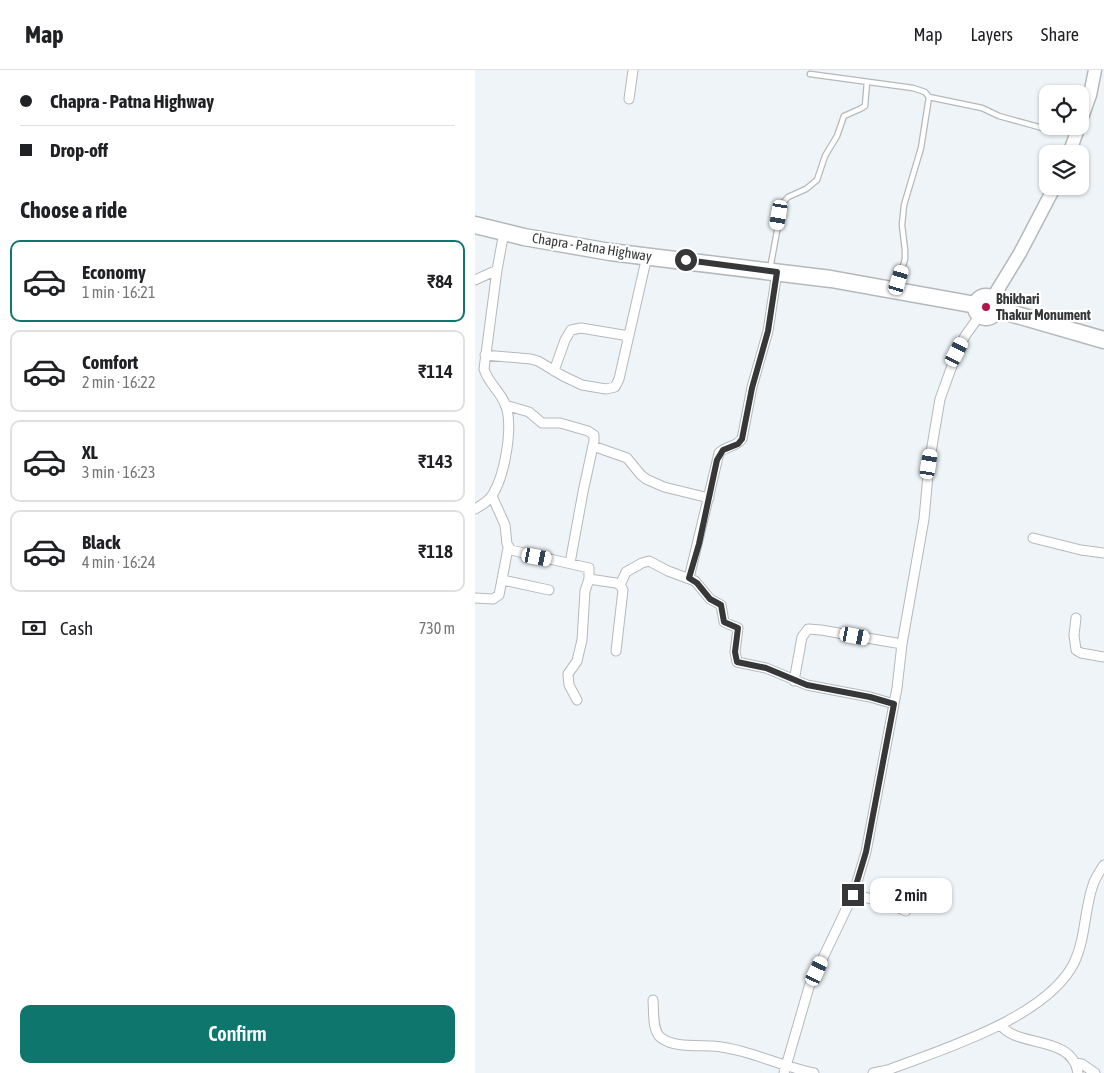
<!DOCTYPE html>
<meta charset="utf-8">
<style>
body{margin:0;font-family:"Asap Condensed",sans-serif;background:#f6f6f6;color:#202124;height:100vh;display:flex;flex-direction:column;font-size:19px;white-space:nowrap}
*{box-sizing:border-box;margin:0}
p{font-size:16px;color:#757577}
.icon{flex:none;width:28px;height:28px;fill:none;stroke:currentColor;stroke-width:2;stroke-linecap:round;stroke-linejoin:round}
.map{position:relative;flex:1;overflow:hidden}
.panel{display:flex;flex-direction:column;background:#fff;width:475px}
.panel>*{flex:none}
.guide{display:grid;align-content:center;height:110px;padding:0 20px;background:#fff}
.buttons{position:absolute;left:564px;top:15px;display:grid;gap:10px}
.buttons a{display:grid;place-items:center;width:50px;height:50px;border-radius:10px;background:#fff;box-shadow:0 1px 4px #0004;font-size:25px}
.end{position:absolute;width:22px;height:22px;margin:-11px;border:6px solid #353738;background:#fff;box-shadow:0 0 0 2px #fff}
.from{border-radius:50%}
.bubble{position:absolute;height:35px;border-radius:10px;background:#fff;box-shadow:0 1px 4px #0004;font-size:16px;font-weight:600;line-height:35px;text-align:center}
.car{position:absolute;width:15px;height:30px;margin:-15px -8px;border-radius:6px;box-shadow:0 0 4px 1px #0007;background:linear-gradient(#fff 24%,#345 0 40%,#fff 0 76%,#345 0 86%,#fff 0)}
.guide b{display:flex;align-items:center;gap:18px;height:48px;font-size:19px}
.guide b+b{border-top:1px solid #e0e0e0}
.guide i{width:12px;height:12px;background:#202124}
ul{padding:0;list-style:none}
li{display:flex;align-items:center;gap:15px;height:82px;margin:0 10px 8px;padding:0 10px;border:2px solid #e0e0e0;border-radius:10px}
li div{flex:1}
li b{display:block;font-size:19px}
li em{font-style:normal;font-weight:600}
li.active{border-color:#0f766e}
li>.icon{width:45px;height:45px;stroke-width:1.5}
h2{padding:0 20px;font-size:22px;line-height:60px}
.pay{display:flex;align-items:center;gap:12px;height:55px;padding:0 20px;font-size:19px}
.pay p{margin-inline-start:auto}
.primary-button{display:flex;gap:10px;margin-top:auto;padding:10px 20px}
.primary-button a{flex:1;height:58px;border-radius:10px;background:#0f766e;color:#fff;font-size:20px;font-weight:600;line-height:58px;text-align:center}
header{display:flex;align-items:center;gap:30px;box-sizing:border-box;height:70px;padding:0 25px;background:#fff;border-bottom:1px solid #e0e0e0}
header strong{font-size:24px}
nav{display:flex;gap:28px;margin-inline-start:auto;font-size:18px}
main{display:flex;flex:1;min-height:0}
.map>svg:first-child{display:block}
.lines{fill:none;stroke-linecap:round;stroke-linejoin:round}
.lane-casing{stroke:#b4b9bc;stroke-width:7}
.street-casing{stroke:#b4b9bc;stroke-width:11}
.secondary-casing{stroke:#b4b9bc;stroke-width:15}
.highway-casing{stroke:#b4b9bc;stroke-width:19}
.lane{stroke:#fff;stroke-width:4.5}
.street{stroke:#fff;stroke-width:9}
.secondary{stroke:#fff;stroke-width:12}
.highway{stroke:#fff;stroke-width:16}
.route{stroke:#353738;stroke-width:6}
.poi-dot{fill:#ab1847;stroke:#fff;stroke-width:2}
.labels{text-anchor:middle;dominant-baseline:central;stroke-width:4.5;stroke-linejoin:round;paint-order:stroke}
.street-label{font-size:14px;fill:#353738;stroke:#fff}
.poi-label{font-size:14px;font-weight:bold;fill:#353738;stroke:#fff;text-anchor:start}
</style>
<header>
<strong>Map</strong>
<nav><a>Map</a><a>Layers</a><a>Share</a></nav>
</header>
<main>
<section class="panel">
<div class="guide">
<b><i class="from"></i>Chapra - Patna Highway</b>
<b><i></i>Drop-off</b>
</div>
<h2>Choose a ride</h2>
<ul>
<li class="active"><svg class="icon" aria-label="car" viewBox="0 0 24 24"><path d="M5 17H2v-5l4-1 3-4h7l3 4 3 1v5h-3M9 17h6M6 11h13"/><circle cx="7" cy="17" r="2"/><circle cx="17" cy="17" r="2"/></svg><div><b>Economy</b><p>1 min · 16:21</p></div><em>₹84</em></li>
<li><svg class="icon" aria-label="car" viewBox="0 0 24 24"><path d="M5 17H2v-5l4-1 3-4h7l3 4 3 1v5h-3M9 17h6M6 11h13"/><circle cx="7" cy="17" r="2"/><circle cx="17" cy="17" r="2"/></svg><div><b>Comfort</b><p>2 min · 16:22</p></div><em>₹114</em></li>
<li><svg class="icon" aria-label="car" viewBox="0 0 24 24"><path d="M5 17H2v-5l4-1 3-4h7l3 4 3 1v5h-3M9 17h6M6 11h13"/><circle cx="7" cy="17" r="2"/><circle cx="17" cy="17" r="2"/></svg><div><b>XL</b><p>3 min · 16:23</p></div><em>₹143</em></li>
<li><svg class="icon" aria-label="car" viewBox="0 0 24 24"><path d="M5 17H2v-5l4-1 3-4h7l3 4 3 1v5h-3M9 17h6M6 11h13"/><circle cx="7" cy="17" r="2"/><circle cx="17" cy="17" r="2"/></svg><div><b>Black</b><p>4 min · 16:24</p></div><em>₹118</em></li>
</ul>
<div class="pay"><svg class="icon" aria-label="cash" viewBox="0 0 24 24"><path d="M3 7h18v10H3z"/><circle cx="12" cy="12" r="2"/></svg>Cash<p>730 m</p></div>
<div class="primary-button"><a>Confirm</a></div>
</section>
<div class="map">
<svg width="629" height="1003" viewBox="0 0 629 1003">
<rect width="100%" height="100%" fill="#eef4f7"/>
<g class="lines">
<g class="lane-casing">
<path id="lane" d="M335,4L438,18L450,22L454,27L446,78L429,135L427,155L430,180V189L422,217
M454,27L507,38L524,46L578,61
M295,199L307,134L313,127L331,119L342,110L350,86L362,66L369,46L385,39L390,36L392,12"/>
</g>
<g class="street-casing">
<path id="street" d="M154,29L158,0
M0,210L22,200
M10,285L56,289L63,291L88,306L107,315L131,319L140,317L144,309L172,186
M79,301L90,270L96,260L106,258L154,266
M30,335L54,342L67,353H85L113,361L119,365V371L108,422L95,493
M118,376L152,388L166,405L171,409L189,417L234,428
M17,426L30,455L32,474L36,480L114,498V509L110,521L107,570L102,591L93,604L94,615L102,630
M0,439C7,435 14,431 18,424C30,404 38,358 31,336C26,322 13,313 9,299L22,200L29,162
M558,468L606,480L629,483
M214,508L244,383C251,376 261,377 267,369L277,317L293,261L302,202
M114,509L141,513L145,515L148,520L141,581
M28,510L74,520
M145,515L151,502L167,493L174,491L193,501L220,511L235,529L246,535L249,552L263,558L260,582L262,592L291,598L332,615L395,627L419,634
M0,528L18,529L24,525L33,478
M601,548L599,565L601,580L606,583L629,587
M319,611L327,567L333,559L346,560L427,574
M378,825L407,831L431,841
M178,930C179,941 177,959 185,967C198,978 222,975 238,976C273,979 304,996 339,1003
M526,955C541,978 597,964 603,1003
M600,993L607,994L620,1003
M309,1003L334,917L378,825L391,782L422,618L427,574L449,449L454,394L465,329L482,282L490,266L505,245
M398,1003L413,1000C468,979 571,948 599,893C611,868 609,840 618,815C620,808 625,801 629,795"/>
</g>
<g class="secondary-casing">
<path id="secondary" d="M605,53L615,25L620,0
M594,84L604,56
M517,229L545,183L580,116"/>
</g>
<g class="highway-casing">
<path id="highway" d="M0,155L49,167L135,182L356,209L501,235
M501 237a10 10 0 1 1 20 0a10 10 0 1 1-20 0Z
M521,239L629,270"/>
</g>
<use href="#lane" class="lane"/>
<use href="#street" class="street"/>
<use href="#secondary" class="secondary"/>
<use href="#highway" class="highway"/>
</g>
<g class="lines">
<path class="route" d="M211,190L302,202L293,261L277,318L267,369L263,374L248,380L242,390L224,474L214,508L222,513L235,529L246,535L249,552L263,558L260,582L262,592L291,598L332,615L395,627L419,634L391,782L378,825"/>
</g>
<circle class="poi-dot" cx="511" cy="237" r="5"/>
<g class="labels">
<g class="street-label">
<text transform="translate(117 177) rotate(9)">Chapra - Patna Highway</text>
</g>
<g class="poi-label">
<text x="521" y="229">Bhikhari<tspan x="521" dy="16">Thakur Monument</tspan></text>
</g>
</g>
</svg>
<div class="buttons">
<a><svg class="icon" aria-label="locate" viewBox="0 0 24 24"><circle cx="12" cy="12" r="6"/><path d="M12 2v4M12 18v4M2 12h4M18 12h4"/></svg></a>
<a><svg class="icon" aria-label="layers" viewBox="0 0 24 24"><path d="M12 4l9 5-9 5-9-5zM3 14l9 5 9-5"/></svg></a>
</div>
<i class="end from" style="left:211px;top:190px"></i>
<i class="end" style="left:378px;top:825px"></i>
<div class="bubble" style="left:395px;top:808px;width:82px">2 min</div>
<i class="car" style="left:304px;top:145px;rotate:190deg"></i>
<i class="car" style="left:424px;top:210px;rotate:17deg"></i>
<i class="car" style="left:482px;top:282px;rotate:27deg"></i>
<i class="car" style="left:454px;top:394px;rotate:9deg"></i>
<i class="car" style="left:62px;top:487px;rotate:101deg"></i>
<i class="car" style="left:380px;top:566px;rotate:101deg"></i>
<i class="car" style="left:342px;top:901px;rotate:25deg"></i>
</div>
</main>
